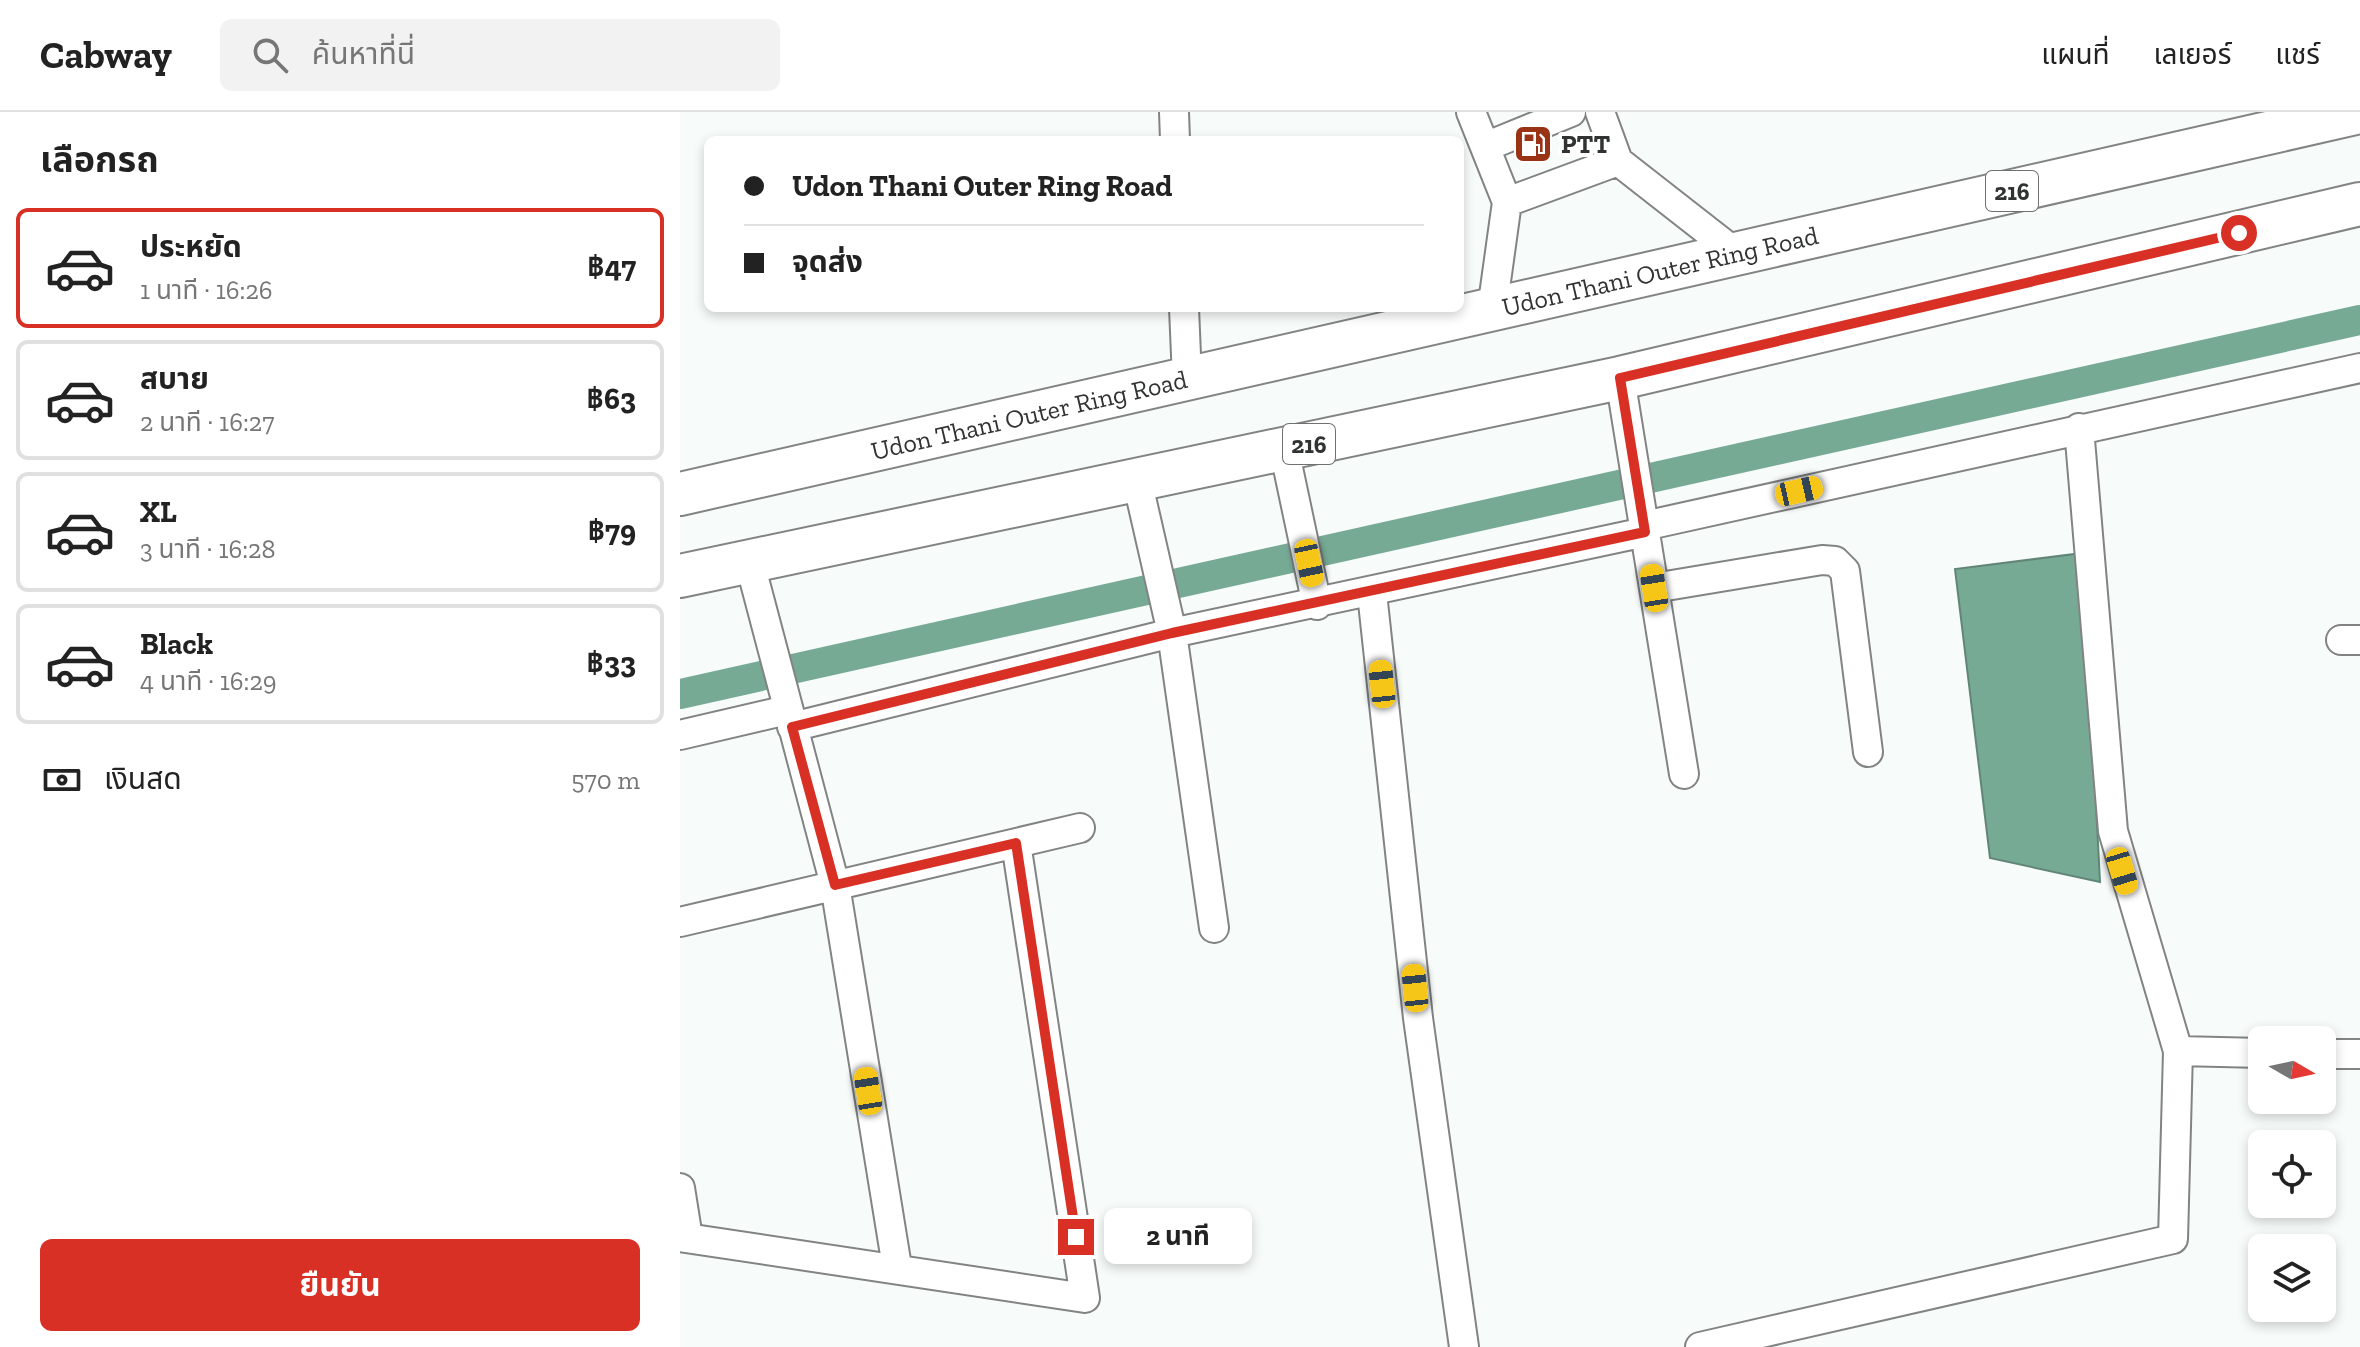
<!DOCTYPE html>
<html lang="th">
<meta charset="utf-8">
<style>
body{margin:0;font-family:"Zilla Slab","Noto Sans Thai",serif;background:#f2f2f2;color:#222;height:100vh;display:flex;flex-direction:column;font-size:30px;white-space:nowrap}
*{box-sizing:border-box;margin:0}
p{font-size:26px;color:#767676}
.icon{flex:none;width:44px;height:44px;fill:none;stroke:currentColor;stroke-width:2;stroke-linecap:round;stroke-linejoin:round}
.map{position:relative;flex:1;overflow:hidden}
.drawer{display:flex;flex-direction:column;background:#fff;width:680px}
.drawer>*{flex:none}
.banner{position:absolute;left:24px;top:24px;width:760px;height:176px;border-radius:12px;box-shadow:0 4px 12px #0003;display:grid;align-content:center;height:176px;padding:0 40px;background:#fff}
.needle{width:52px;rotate:99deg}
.buttons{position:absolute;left:1568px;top:914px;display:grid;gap:16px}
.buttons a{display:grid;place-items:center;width:88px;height:88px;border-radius:12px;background:#fff;box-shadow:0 4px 12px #0003;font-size:40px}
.end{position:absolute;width:36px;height:36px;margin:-18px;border:10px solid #d93025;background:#fff;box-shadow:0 0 0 4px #fff}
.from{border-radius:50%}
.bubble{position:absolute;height:56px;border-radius:12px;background:#fff;box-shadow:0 4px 12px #0003;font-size:26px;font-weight:700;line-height:56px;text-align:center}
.car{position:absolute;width:24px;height:48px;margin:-24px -12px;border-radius:10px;box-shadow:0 0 6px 2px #0007;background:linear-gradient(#f5c518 24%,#345 0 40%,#f5c518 0 76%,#345 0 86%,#f5c518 0)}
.banner b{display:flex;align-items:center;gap:28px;height:76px;font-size:30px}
.banner b+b{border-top:2px solid #e0e0e0}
.banner i{width:20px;height:20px;background:#222}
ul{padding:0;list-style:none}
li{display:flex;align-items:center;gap:24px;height:120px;margin:0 16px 12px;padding:0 24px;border:4px solid #e0e0e0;border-radius:12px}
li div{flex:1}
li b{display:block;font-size:30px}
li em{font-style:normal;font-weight:700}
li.active{border-color:#d93025}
li>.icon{width:72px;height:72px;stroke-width:1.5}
h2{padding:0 40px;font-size:36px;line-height:96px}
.pay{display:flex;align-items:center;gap:20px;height:88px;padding:0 40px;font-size:30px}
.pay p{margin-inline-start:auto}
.cta{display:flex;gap:16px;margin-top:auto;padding:16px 40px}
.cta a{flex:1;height:92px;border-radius:12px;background:#d93025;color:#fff;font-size:32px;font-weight:700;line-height:92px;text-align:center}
header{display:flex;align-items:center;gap:48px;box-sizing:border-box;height:112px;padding:0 40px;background:#fff;border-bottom:2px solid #e0e0e0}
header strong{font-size:38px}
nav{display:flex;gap:44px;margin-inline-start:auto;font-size:28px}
.search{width:560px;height:72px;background:#f2f2f2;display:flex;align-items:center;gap:20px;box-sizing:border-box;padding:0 28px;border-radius:12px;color:#767676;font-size:30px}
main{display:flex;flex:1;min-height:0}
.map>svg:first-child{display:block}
.water{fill:#76aa94;stroke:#618677;stroke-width:2}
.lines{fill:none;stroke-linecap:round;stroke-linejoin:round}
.canal{stroke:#76aa94;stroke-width:30}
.minor-casing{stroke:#818482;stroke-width:32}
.highway-casing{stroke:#818482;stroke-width:46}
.minor{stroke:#fff;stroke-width:28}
.highway{stroke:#fff;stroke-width:42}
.route{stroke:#d93025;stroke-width:10}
.labels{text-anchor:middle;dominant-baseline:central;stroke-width:8;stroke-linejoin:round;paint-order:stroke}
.shield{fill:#fff;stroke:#6f7070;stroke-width:2}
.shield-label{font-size:24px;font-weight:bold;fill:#313332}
.poi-label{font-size:26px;font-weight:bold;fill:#313332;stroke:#fff;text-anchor:start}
.street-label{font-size:26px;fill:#313332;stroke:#fff}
</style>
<header>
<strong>Cabway</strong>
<div class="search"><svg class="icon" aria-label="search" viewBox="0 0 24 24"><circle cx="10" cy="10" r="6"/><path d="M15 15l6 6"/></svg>ค้นหาที่นี่</div>
<nav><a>แผนที่</a><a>เลเยอร์</a><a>แชร์</a></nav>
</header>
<main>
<section class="drawer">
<h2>เลือกรถ</h2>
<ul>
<li class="active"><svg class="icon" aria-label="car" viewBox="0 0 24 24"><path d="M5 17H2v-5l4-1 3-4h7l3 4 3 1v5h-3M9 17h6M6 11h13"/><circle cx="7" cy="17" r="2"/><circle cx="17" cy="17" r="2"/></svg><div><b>ประหยัด</b><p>1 นาที · 16:26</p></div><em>฿47</em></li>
<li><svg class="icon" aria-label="car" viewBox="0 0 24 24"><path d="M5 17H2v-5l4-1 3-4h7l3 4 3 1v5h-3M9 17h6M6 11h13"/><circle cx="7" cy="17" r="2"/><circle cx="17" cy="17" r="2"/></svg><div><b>สบาย</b><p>2 นาที · 16:27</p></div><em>฿63</em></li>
<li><svg class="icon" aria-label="car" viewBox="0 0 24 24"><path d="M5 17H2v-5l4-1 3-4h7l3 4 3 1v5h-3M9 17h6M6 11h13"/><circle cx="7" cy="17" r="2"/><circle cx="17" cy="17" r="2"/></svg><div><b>XL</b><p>3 นาที · 16:28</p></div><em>฿79</em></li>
<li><svg class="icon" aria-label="car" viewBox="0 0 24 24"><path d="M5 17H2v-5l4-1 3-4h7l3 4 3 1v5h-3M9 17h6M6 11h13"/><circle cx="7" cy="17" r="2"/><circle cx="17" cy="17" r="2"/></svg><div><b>Black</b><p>4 นาที · 16:29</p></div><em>฿33</em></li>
</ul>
<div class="pay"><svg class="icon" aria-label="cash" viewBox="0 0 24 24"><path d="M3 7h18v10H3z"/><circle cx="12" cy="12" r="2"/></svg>เงินสด<p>570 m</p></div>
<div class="cta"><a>ยืนยัน</a></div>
</section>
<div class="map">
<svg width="1680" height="1235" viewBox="0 0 1680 1235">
<rect width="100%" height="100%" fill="#f7fbf9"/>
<path class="water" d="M1403,441L1420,770L1310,746L1275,457Z"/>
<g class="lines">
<path class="canal" d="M0,582L1680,208"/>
<g class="minor-casing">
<path id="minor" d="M494,0L495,28
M791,0L805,35
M920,0L938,49L1057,142
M827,90L938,49
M504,196L507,267
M812,198L827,90L805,35L891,0
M940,266L1004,662
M604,337L637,493
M457,368L492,521L965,420
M964,414L1680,256
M69,448L155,773L217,1155
M974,476L1142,448L1155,449L1165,459L1188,640
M692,481L738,906L784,1235
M1661,528H1680
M112,615L492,521L534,816
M0,623L107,598
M0,810L400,716
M1498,939L1582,941
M1642,942H1680
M0,1076L8,1126
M0,1125L405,1186L336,731
M1020,1235L1493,1127L1498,939L1433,719L1399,316"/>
</g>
<g class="highway-casing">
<path id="highway" d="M0,382L1680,0
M0,464L940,266L1680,92"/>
</g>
<use href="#minor" class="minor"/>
<use href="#highway" class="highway"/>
</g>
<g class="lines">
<path class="route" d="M396,1125L336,731L155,773L112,615L492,521L965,420L940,266L1559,121"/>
</g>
<defs>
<g id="fuel-square" transform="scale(2)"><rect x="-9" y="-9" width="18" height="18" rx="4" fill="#9a3216" stroke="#fff"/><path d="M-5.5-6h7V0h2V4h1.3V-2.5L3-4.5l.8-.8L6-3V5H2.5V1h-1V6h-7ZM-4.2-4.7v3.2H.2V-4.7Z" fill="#fff"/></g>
</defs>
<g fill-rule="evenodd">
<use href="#fuel-square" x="853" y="32"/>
</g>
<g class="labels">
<g class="shield">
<rect x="1306" y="59" width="52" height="40" rx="6"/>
<rect x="603" y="312" width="52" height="40" rx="6"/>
</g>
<g class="shield-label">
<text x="1332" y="79">216</text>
<text x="629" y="332">216</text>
</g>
<g class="poi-label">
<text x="881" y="32">PTT</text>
</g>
<g class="street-label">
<text transform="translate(980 159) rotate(-13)">Udon Thani Outer Ring Road</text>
<text transform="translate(349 303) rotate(-13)">Udon Thani Outer Ring Road</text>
</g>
</g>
</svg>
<div class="buttons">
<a><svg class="needle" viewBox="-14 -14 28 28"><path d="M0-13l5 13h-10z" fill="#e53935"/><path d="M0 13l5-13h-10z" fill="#767676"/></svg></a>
<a><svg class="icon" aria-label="locate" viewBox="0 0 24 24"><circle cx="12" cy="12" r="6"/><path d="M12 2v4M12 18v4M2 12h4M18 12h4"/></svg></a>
<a><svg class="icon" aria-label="layers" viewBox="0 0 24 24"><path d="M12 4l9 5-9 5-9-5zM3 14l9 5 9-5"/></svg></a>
</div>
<i class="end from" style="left:1559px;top:121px"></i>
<i class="end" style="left:396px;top:1125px"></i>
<div class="bubble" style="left:424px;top:1096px;width:148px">2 นาที</div>
<i class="car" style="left:1119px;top:379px;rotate:77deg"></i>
<i class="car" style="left:629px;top:451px;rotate:168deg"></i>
<i class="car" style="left:974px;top:476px;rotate:351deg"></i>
<i class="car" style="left:702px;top:572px;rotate:354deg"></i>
<i class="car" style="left:1442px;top:759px;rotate:163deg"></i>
<i class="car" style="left:735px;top:876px;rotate:354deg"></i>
<i class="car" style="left:188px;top:979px;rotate:351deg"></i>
<div class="banner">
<b><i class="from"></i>Udon Thani Outer Ring Road</b>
<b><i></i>จุดส่ง</b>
</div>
</div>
</main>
